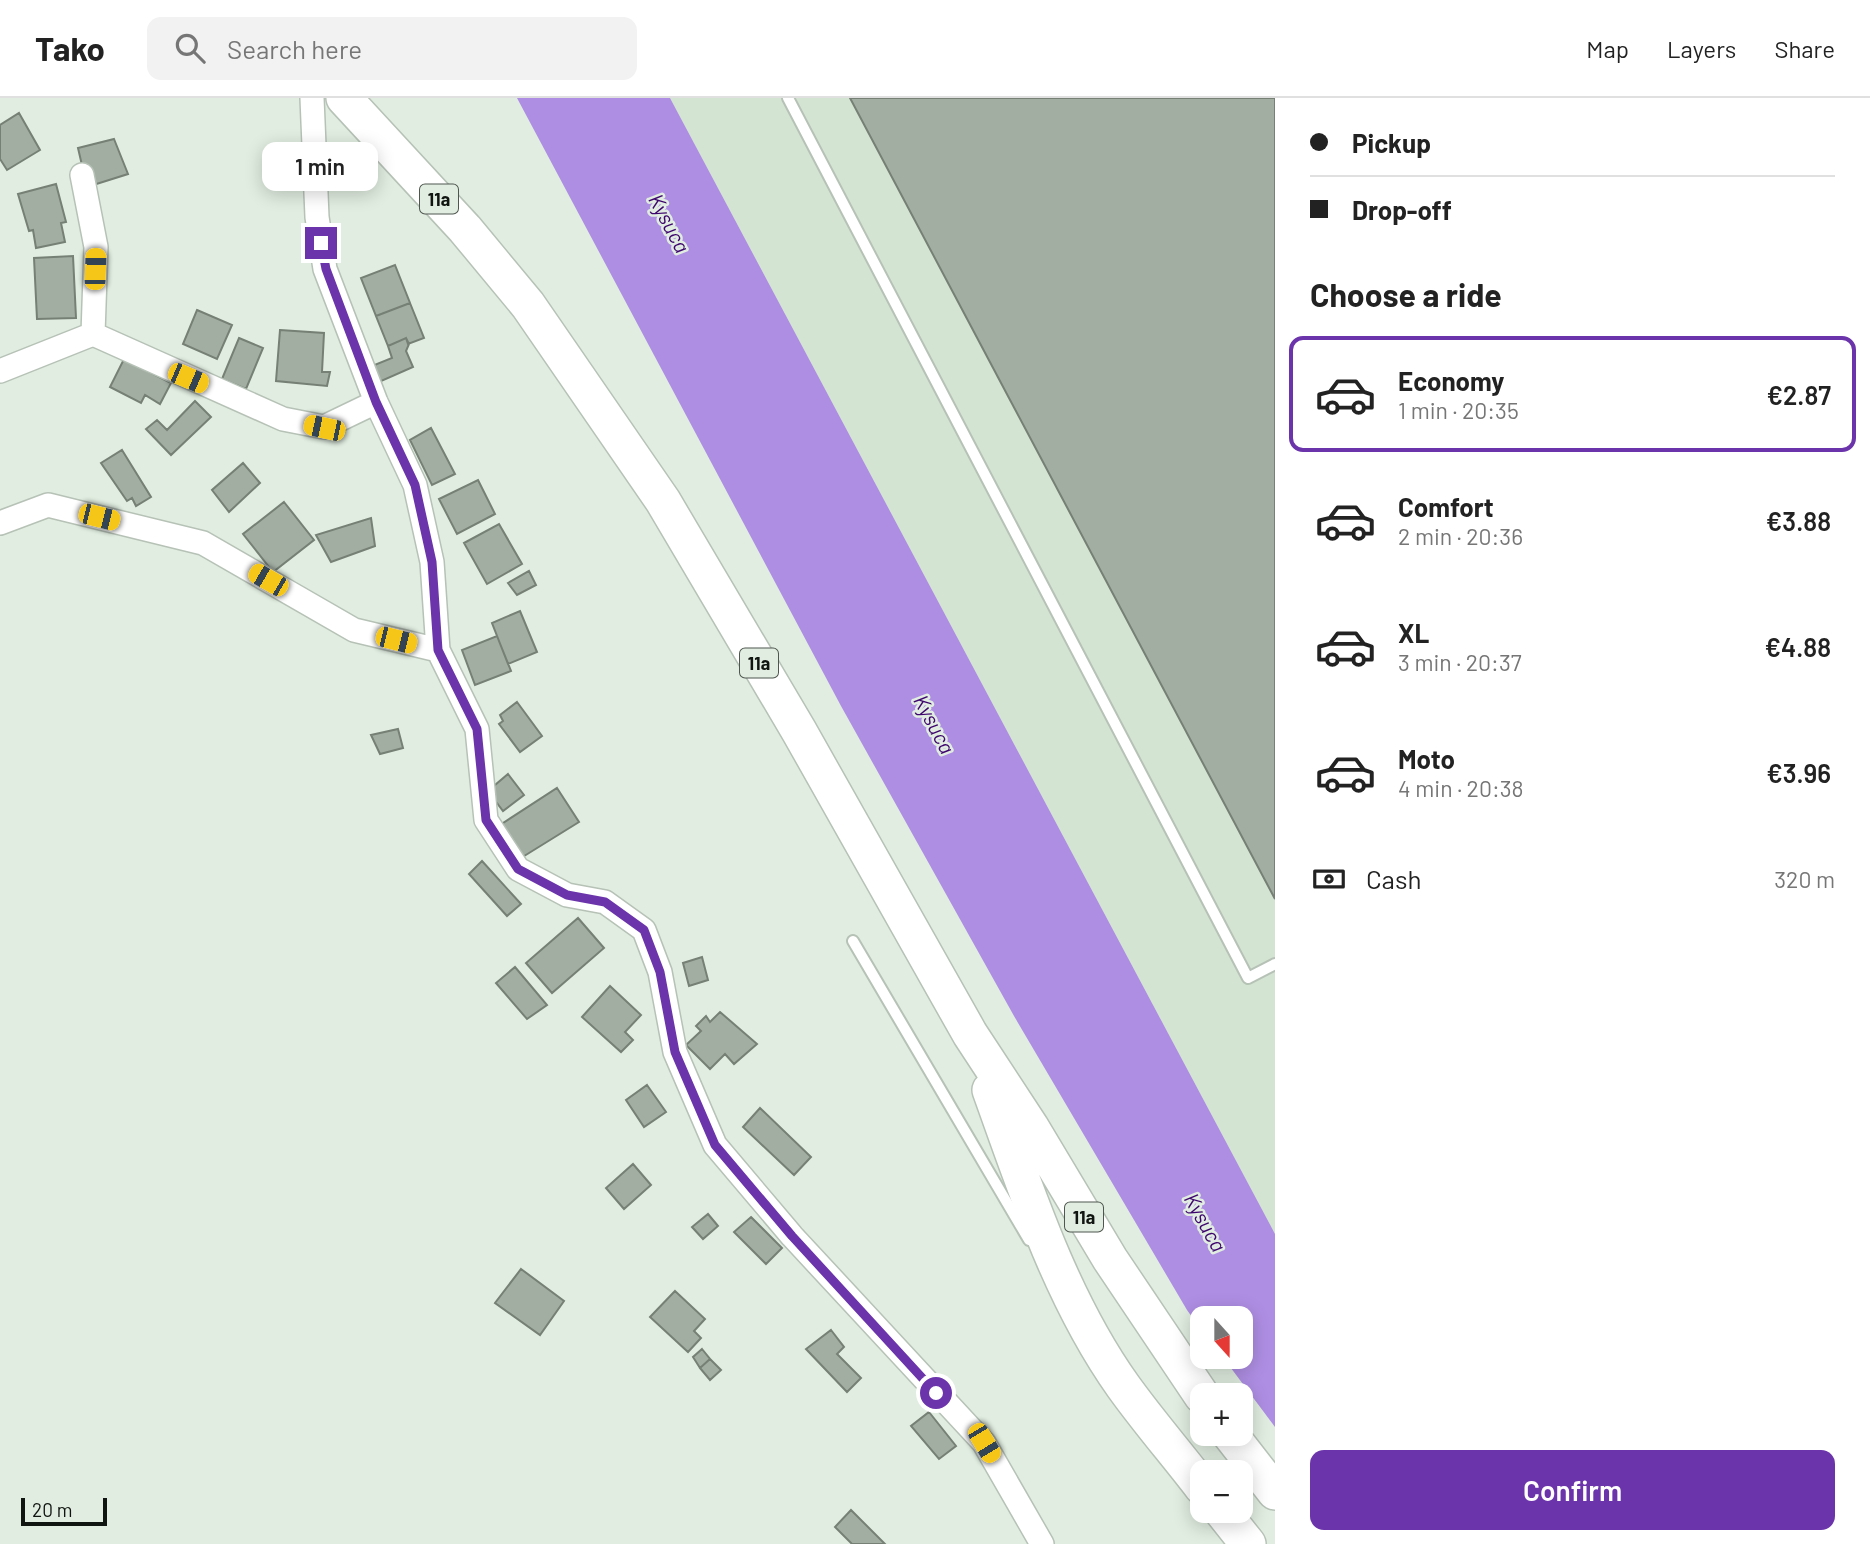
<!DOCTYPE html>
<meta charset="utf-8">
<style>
body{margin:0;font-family:Barlow,sans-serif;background:#f2f2f2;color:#222;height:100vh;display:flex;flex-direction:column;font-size:26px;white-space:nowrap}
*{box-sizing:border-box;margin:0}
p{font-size:23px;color:#767676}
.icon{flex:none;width:38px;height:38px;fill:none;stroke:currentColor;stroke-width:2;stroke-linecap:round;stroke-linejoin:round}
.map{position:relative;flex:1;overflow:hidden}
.panel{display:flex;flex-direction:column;background:#fff;width:595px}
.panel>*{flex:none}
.hud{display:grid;align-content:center;height:154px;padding:0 35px;background:#fff}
.needle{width:46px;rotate:159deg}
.controls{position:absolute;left:1190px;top:1208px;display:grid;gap:14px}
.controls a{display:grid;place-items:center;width:63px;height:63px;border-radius:14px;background:#fff;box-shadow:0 4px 18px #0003;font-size:35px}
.scale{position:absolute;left:21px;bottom:18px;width:86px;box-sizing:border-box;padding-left:7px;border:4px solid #111511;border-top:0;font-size:19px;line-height:24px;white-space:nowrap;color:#111511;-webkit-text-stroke:5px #e1ede1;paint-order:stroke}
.end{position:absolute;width:32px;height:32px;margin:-16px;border:9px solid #6b34ab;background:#fff;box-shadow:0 0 0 4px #fff}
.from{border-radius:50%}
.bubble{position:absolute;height:49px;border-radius:14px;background:#fff;box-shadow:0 4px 18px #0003;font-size:23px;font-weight:600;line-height:49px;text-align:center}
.car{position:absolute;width:21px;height:42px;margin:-21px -10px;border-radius:9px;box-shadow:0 0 5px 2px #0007;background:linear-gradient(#f5c518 24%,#345 0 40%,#f5c518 0 76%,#345 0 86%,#f5c518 0)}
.hud b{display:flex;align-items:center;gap:24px;height:66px;font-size:26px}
.hud b+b{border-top:2px solid #e0e0e0}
.hud i{width:18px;height:18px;background:#222}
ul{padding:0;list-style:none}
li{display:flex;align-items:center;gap:21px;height:116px;margin:0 14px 10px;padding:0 21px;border:4px solid transparent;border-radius:14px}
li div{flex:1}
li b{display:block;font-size:26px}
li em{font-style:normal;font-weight:600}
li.current{border-color:#6b34ab}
li>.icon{width:63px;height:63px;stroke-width:1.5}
h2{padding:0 35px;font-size:32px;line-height:84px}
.pay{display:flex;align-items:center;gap:18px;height:77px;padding:0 35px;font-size:26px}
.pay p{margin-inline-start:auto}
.primary-button{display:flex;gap:14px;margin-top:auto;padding:14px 35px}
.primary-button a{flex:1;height:80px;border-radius:14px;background:#6b34ab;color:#fff;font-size:28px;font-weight:600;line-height:80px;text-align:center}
header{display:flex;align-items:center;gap:42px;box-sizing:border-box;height:98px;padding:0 35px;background:#fff;border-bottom:2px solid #e0e0e0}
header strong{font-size:33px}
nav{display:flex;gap:38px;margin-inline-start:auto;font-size:24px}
.search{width:490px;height:63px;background:#f2f2f2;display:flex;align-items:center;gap:18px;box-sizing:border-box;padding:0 24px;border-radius:14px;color:#767676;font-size:26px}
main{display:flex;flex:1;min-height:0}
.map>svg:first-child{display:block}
.built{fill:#d3e4d2}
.water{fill:#ae8ee3}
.building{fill:#a3aea3;stroke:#768075;stroke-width:2}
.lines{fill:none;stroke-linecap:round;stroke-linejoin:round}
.service-casing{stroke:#b7c2b7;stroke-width:14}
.minor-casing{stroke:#b7c2b7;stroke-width:26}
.primary-casing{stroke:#b7c2b7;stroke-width:38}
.service{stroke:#fff;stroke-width:10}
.minor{stroke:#fff;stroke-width:23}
.primary{stroke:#fff;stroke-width:35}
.route{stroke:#6b34ab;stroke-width:9}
.labels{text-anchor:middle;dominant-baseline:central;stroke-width:5;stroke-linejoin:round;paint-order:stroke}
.shield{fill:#e1ede1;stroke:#4f564f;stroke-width:2}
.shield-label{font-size:18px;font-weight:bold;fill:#111511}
.water-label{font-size:21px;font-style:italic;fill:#3e056e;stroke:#e1ede1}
</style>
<header>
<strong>Tako</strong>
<div class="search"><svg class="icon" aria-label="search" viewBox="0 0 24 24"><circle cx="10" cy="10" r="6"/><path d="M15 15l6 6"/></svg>Search here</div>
<nav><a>Map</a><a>Layers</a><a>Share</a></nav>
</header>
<main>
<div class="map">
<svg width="1275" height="1446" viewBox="0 0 1275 1446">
<rect width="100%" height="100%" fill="#e1ede1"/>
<path class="built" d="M670,0H1275V1136Z"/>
<path class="water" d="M517,0H670L1275,1136V1329L1222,1258H1241V1220H1202V1233L1187,1212L1014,918L841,608Z"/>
<path class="building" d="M850,0H1275V801L1009,300Z
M19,15L40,52L7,72L0,61V27Z
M114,41L128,76L87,89L78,50Z
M56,86L66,124L61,125L65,144L36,150L33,132L29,133L18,96Z
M73,158L76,220L37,221L34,160Z
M395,167L410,205L376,218L361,180Z
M410,205L424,240L408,246L406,240L388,248L376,218Z
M197,212L232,227L217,261L183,246Z
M280,232L324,235L322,274H330L327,288L276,283Z
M239,240L263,250L246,291L222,281Z
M406,240L409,246L406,253L413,269L379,284L372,268L392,260L388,248Z
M124,261L171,285L160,306L145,297L141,305L110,289Z
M195,303L211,319L171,357L146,331L157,322L167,332Z
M431,330L455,376L432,387L410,342Z
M122,352L151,399L136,408L132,400L127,403L101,365Z
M243,365L260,385L229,414L212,392Z
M478,382L495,416L457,436L439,401Z
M284,404L314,442L273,474L243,436Z
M371,420L375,448L331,464L316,437Z
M499,426L522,466L487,486L464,445Z
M529,473L536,487L517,497L508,485Z
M520,513L537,554L508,566L492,525Z
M497,538L511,573L475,587L462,552Z
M517,604L542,638L520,654L499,626L503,623L500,617Z
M398,631L403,650L380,656L371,637Z
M508,676L524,697L503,713L488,693Z
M557,690L579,724L521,760L500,727Z
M482,763L521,806L507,818L469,776Z
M578,820L604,850L552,895L526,865Z
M702,859L708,882L689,888L683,865Z
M515,869L547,907L527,921L496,885Z
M610,888L641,917L625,934L633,942L621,954L582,919Z
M720,914L757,946L734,966L725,956L710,971L686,947L701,933L696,928L706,918L710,924Z
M647,987L666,1014L644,1029L626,1002Z
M760,1010L811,1059L794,1077L743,1029Z
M633,1066L651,1087L624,1111L606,1090Z
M708,1116L718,1128L703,1141L692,1129Z
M751,1119L782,1150L766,1166L734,1134Z
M521,1171L564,1203L540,1237L495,1205Z
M675,1193L705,1221L694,1233L701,1240L688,1254L650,1219Z
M831,1232L844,1249L837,1256L861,1280L847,1294L806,1251Z
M702,1251L710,1261L700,1270L693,1259Z
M710,1261L721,1272L710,1282L700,1270Z
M929,1314L956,1348L939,1361L911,1328Z
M851,1412L885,1446H852L835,1429Z"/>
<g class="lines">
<g class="service-casing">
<path id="service" d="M788,0L1248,880L1275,866
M853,843L1029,1142"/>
</g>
<g class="minor-casing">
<path id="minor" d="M312,0L317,119L325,171L376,304L415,387L432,464L438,552L477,631L486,722L518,771L567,797L605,804L644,832L660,874L675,954L715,1047L792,1138L984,1345L1042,1446
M82,77L96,149L93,236
M0,273L93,236L283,321L324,329L376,304
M0,425L48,407L203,445L354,532L438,552"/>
</g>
<g class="primary-casing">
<path id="primary" d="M344,0L465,131L528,207L663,403L799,633L970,936L1031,1029L1110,1161L1202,1298
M990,992C1026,1092 1061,1201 1123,1288C1148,1323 1176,1355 1202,1389
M1229,1335L1275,1394
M1221,1412L1248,1446"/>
</g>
<use href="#service" class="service"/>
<use href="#minor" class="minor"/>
<use href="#primary" class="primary"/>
</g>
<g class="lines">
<path class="route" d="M321,145L326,171L376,304L415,387L432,464L438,552L477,631L486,722L518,771L567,797L605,804L644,832L660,874L675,954L715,1047L792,1138L936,1295"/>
</g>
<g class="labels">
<g class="shield">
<rect x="420" y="86.5" width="38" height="29" rx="5"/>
<rect x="740" y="550.5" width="38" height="29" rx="5"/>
<rect x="1065" y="1104.5" width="38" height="29" rx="5"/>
</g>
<g class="shield-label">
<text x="439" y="101">11a</text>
<text x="759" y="565">11a</text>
<text x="1084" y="1119">11a</text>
</g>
<g class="water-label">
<text transform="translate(670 125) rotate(62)">Kysuca</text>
<text transform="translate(935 626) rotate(62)">Kysuca</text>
<text transform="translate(1206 1124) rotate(61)">Kysuca</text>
</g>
</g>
</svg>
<div class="controls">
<a><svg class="needle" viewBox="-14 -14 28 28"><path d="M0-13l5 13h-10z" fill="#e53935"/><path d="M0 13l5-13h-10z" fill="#767676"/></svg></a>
<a>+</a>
<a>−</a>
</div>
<div class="scale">20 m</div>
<i class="end from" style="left:936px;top:1295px"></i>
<i class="end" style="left:321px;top:145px"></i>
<div class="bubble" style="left:262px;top:44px;width:116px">1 min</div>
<i class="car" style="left:95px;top:171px;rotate:2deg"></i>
<i class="car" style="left:188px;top:280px;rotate:113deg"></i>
<i class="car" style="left:324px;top:330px;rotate:282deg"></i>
<i class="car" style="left:99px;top:419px;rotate:104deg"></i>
<i class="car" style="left:268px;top:482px;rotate:300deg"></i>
<i class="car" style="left:396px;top:542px;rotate:104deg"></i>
<i class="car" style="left:984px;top:1345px;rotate:149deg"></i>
</div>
<section class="panel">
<div class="hud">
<b><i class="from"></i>Pickup</b>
<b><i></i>Drop-off</b>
</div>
<h2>Choose a ride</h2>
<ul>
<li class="current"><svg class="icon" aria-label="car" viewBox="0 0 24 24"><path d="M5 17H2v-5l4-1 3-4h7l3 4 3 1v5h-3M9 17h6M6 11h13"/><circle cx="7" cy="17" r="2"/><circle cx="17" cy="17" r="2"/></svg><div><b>Economy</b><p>1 min · 20:35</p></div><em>€2.87</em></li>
<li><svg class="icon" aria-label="car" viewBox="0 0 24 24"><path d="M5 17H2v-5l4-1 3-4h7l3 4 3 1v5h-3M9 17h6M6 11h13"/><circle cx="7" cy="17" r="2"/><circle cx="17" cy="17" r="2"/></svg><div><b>Comfort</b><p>2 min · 20:36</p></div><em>€3.88</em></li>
<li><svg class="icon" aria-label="car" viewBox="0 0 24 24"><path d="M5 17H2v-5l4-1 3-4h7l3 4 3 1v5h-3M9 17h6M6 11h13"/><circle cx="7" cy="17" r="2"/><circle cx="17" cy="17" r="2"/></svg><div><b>XL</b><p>3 min · 20:37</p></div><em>€4.88</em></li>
<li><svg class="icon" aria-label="car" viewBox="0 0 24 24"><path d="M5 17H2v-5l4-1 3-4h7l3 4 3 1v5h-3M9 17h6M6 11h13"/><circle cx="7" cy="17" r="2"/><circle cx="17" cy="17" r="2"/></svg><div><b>Moto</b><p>4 min · 20:38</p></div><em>€3.96</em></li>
</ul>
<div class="pay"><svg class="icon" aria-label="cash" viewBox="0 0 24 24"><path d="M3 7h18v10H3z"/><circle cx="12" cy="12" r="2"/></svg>Cash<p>320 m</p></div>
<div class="primary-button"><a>Confirm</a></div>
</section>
</main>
